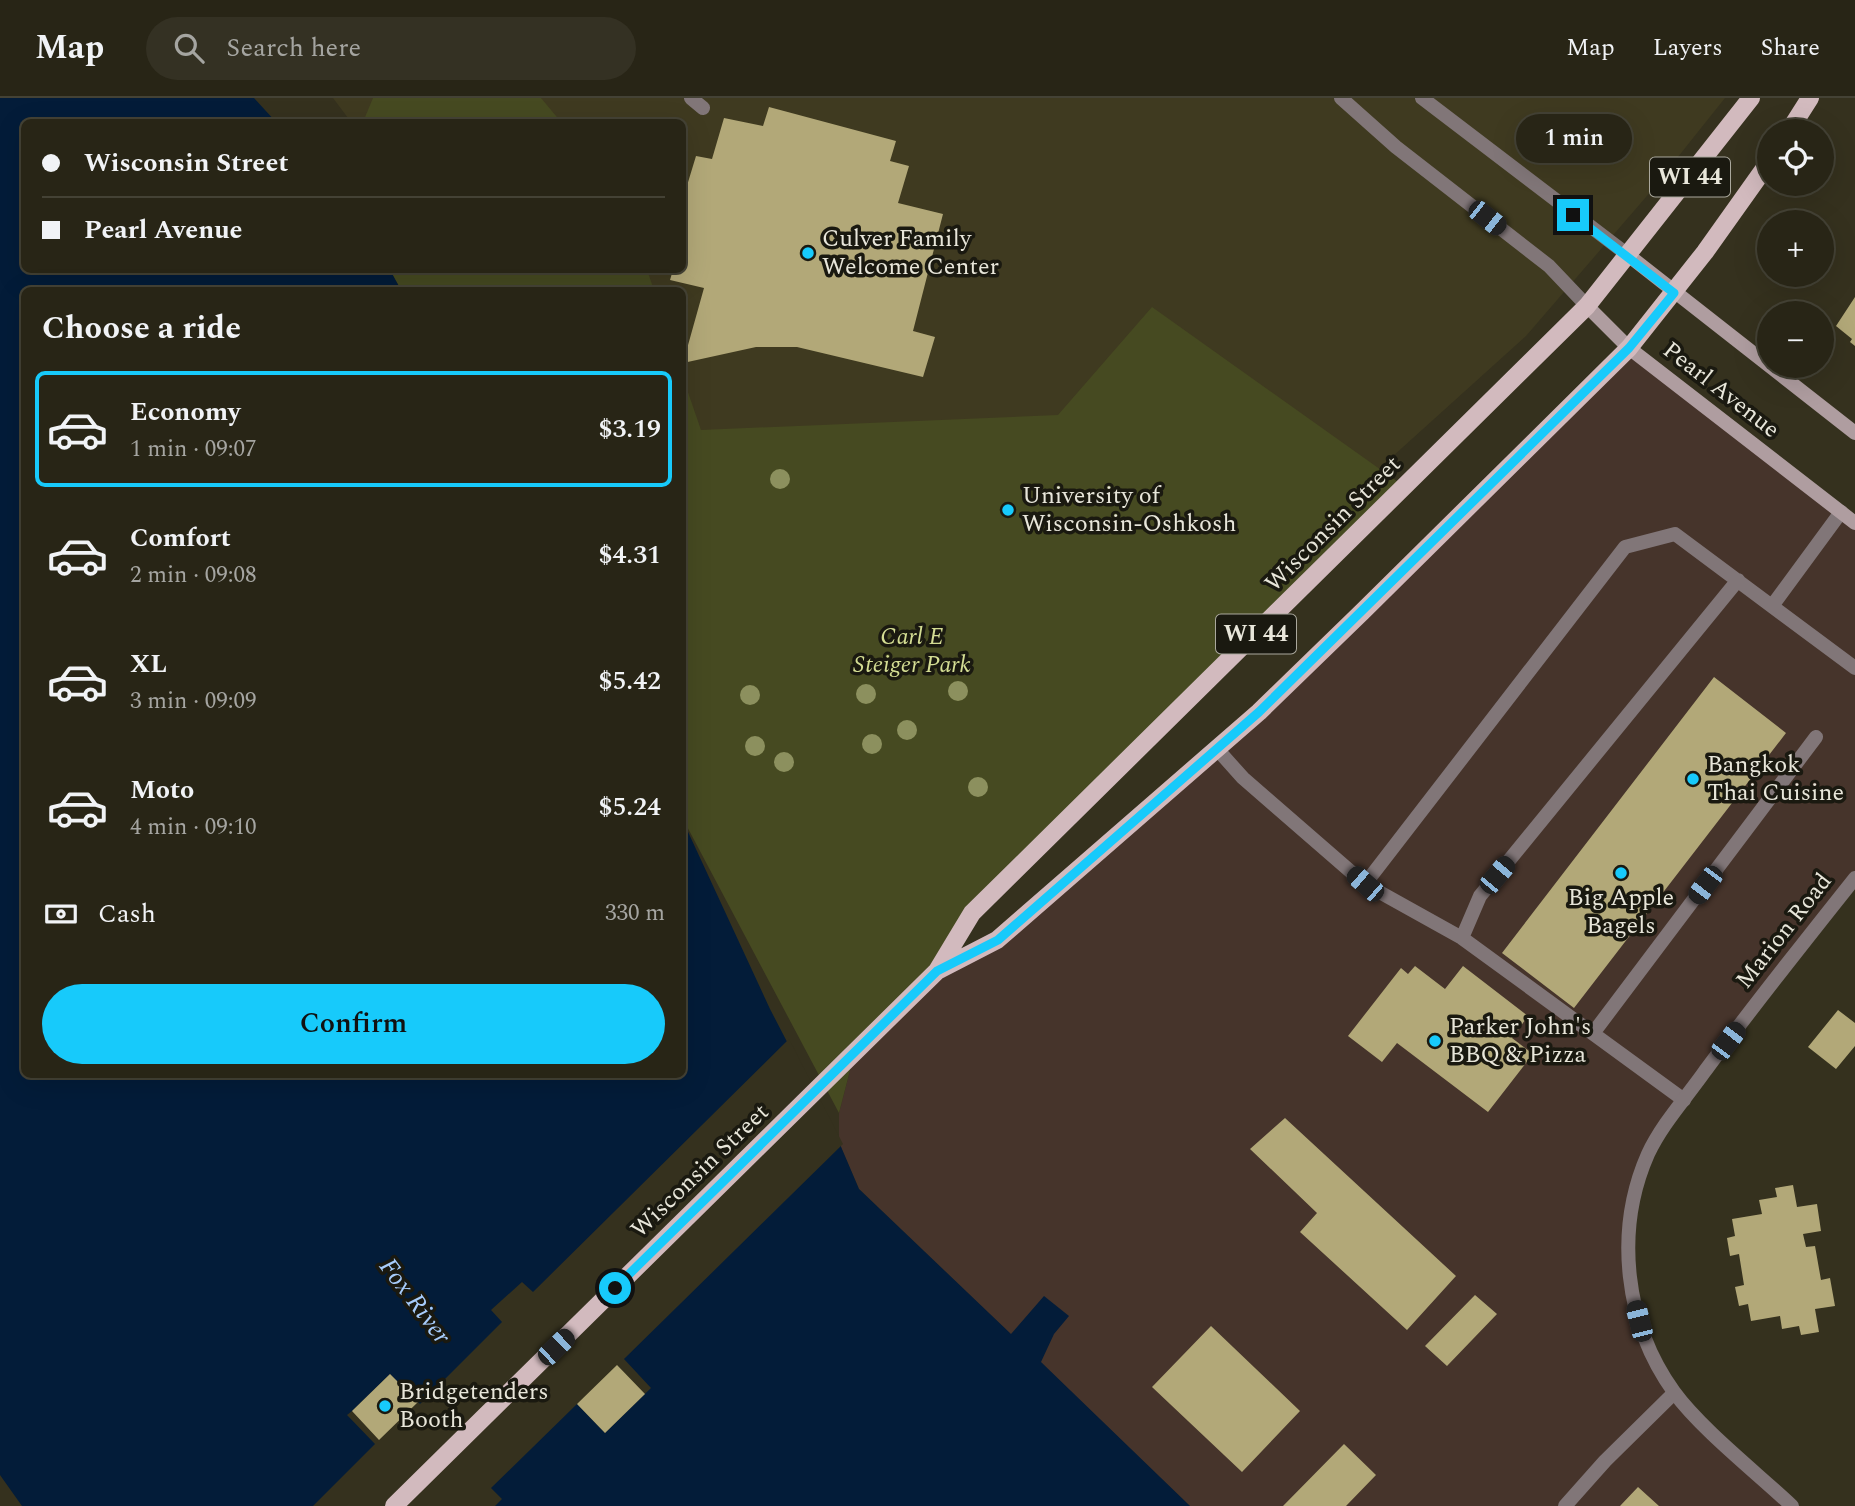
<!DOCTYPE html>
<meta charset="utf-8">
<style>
body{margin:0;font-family:Spectral,serif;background:#343123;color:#f1f3f6;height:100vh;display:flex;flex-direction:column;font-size:26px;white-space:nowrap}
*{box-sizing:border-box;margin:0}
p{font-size:23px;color:#a5a5a1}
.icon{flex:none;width:38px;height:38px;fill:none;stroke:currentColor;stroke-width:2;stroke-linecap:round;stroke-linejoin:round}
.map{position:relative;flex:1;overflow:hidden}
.details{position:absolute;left:21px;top:189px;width:665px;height:791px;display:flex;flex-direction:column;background:#282516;border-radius:10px;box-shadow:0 7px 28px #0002,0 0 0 2px #444235}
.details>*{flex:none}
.top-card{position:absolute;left:21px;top:21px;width:665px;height:154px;border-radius:10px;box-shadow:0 7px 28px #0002,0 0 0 2px #444235;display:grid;align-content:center;height:154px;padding:0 21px;background:#282516}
.controls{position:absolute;left:1757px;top:21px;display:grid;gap:14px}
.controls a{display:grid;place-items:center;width:77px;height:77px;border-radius:50%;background:#282516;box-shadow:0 7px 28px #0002,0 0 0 2px #444235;font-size:35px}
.end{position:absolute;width:32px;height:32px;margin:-16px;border:9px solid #17cafb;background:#111;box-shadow:0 0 0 4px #111}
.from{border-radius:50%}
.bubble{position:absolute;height:49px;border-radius:24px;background:#282516;box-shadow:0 7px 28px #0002,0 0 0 2px #444235;font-size:23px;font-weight:600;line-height:49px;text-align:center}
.car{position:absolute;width:21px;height:42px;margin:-21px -10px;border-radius:9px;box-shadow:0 0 5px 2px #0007;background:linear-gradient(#222 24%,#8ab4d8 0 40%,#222 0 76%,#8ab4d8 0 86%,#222 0)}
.top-card b{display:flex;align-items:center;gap:24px;height:66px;font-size:26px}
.top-card b+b{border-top:2px solid #444235}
.top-card i{width:18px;height:18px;background:#f1f3f6}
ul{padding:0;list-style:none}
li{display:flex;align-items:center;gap:21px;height:116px;margin:0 14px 10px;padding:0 7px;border:4px solid transparent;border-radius:10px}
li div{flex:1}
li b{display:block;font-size:26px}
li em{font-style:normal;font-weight:600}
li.current{border-color:#17cafb}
li>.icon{width:63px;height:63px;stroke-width:1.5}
h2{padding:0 21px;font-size:32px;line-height:84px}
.pay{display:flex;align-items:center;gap:18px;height:77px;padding:0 21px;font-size:26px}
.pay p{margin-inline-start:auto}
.primary-button{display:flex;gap:14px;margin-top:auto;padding:14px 21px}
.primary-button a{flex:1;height:80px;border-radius:42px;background:#17cafb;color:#111;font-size:28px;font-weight:600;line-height:80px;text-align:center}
header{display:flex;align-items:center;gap:42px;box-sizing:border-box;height:98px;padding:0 35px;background:#282516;border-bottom:2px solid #444235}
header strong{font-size:33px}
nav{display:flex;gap:38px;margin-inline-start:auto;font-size:24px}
.search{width:490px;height:63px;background:#343123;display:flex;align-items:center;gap:18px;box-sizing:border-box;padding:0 24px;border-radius:38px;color:#a5a5a1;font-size:26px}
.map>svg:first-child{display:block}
.commercial{fill:#46342b}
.built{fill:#3f3a20}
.green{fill:#464a21}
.water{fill:#031c39}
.pier{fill:#35311e}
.building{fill:#b2a878}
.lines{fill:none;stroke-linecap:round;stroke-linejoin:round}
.lane{stroke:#817678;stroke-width:14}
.street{stroke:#817678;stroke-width:14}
.secondary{stroke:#af9da0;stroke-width:14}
.primary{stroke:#d2babe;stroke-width:18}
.tree{fill:#8c905e}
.route{stroke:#17cafb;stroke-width:9}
.poi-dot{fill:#17cafb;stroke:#1a1910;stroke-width:2.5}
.labels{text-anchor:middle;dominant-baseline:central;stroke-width:7;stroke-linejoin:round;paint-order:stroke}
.shield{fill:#1a1910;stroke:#aaa89d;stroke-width:2}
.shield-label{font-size:23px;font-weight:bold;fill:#e8e6da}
.poi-label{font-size:24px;fill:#e8e6da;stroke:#1a1910;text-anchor:start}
.street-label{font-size:24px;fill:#e8e6da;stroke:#1a1910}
.park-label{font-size:24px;font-style:italic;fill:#d4dd93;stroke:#1a1910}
.water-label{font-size:26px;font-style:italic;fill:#a7ccfb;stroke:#1a1910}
</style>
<header>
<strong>Map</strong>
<div class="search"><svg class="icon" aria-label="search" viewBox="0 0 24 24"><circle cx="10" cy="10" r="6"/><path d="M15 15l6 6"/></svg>Search here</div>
<nav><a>Map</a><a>Layers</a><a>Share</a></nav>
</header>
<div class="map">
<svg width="1855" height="1408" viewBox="0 0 1855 1408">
<rect width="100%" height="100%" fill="#35311e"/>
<path class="commercial" d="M1629,250L1855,425V780L1668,1024L1635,1098L1630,1187L1674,1295L1792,1408H1190L859,1091L839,1045V1015L854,957L937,873L998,842L1089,764Z"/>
<path class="built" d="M333,0H1725L1646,99L1526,238L1094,628L683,587L682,192H450L437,172H682V24H351Z"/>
<path class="green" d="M373,0H541L561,24H363Z
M390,172H647L654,192H401Z
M1152,209L1405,389L972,815L937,873L854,957L839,1015L683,721L682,277L701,332L1058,317Z"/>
<path class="water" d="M0,0H254L276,24H24V172H390L401,192H24V976H682L683,723L770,911L839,1044L859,1091L1011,1236L1044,1198L1069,1218L1054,1236L1041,1264L1190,1408H22L0,1377Z"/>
<path class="pier" d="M789,941L843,1046L624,1261L651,1290L605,1335L577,1306L491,1390L502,1401L495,1408H313L375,1346L347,1317L352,1313L390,1276L420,1306L502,1224L491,1212L522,1184L533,1194Z"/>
<path class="building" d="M769,9L896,43L890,63L909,68L898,105L943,116L913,233L935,239L923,279L797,249H756L683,265L704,190L670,182L673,172H682V139L688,121L682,119V104L696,58L712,61L724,20L763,28Z
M1855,199V248L1850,244L1852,241L1836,228Z
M1714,579L1786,635L1574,910L1502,855Z
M1415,868L1445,891L1463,868L1528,918L1512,940L1533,956L1488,1014L1397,945L1382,964L1348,938L1401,870L1408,876Z
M1838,912L1855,925V948L1836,971L1808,949Z
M1285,1020L1456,1178L1407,1232L1300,1134L1317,1115L1250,1051Z
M1793,1087L1797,1109L1817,1106L1821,1133L1803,1136L1806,1149L1815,1148L1821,1182L1830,1180L1835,1208L1815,1211L1819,1234L1801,1237L1799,1228L1782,1231L1780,1218L1751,1223L1748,1206L1739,1208L1735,1189L1744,1187L1739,1156L1730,1158L1727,1140L1735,1138L1732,1121L1762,1116L1759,1102L1777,1099L1775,1090Z
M1475,1197L1497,1216L1447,1268L1425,1248Z
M1211,1228L1300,1313L1242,1374L1152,1289Z
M617,1267L645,1296L605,1335L577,1306Z
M390,1276L418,1304L379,1342L352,1313Z
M1344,1346L1376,1377L1346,1408H1283Z
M1638,1389L1659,1408H1620Z"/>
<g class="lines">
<path class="lane" d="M691,0L703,10
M1772,508L1841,414
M1217,651L1243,680L1365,786L1625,449L1675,436L1855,570
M1365,786L1462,840L1684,1002
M1462,840L1480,798L1738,482
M1594,934L1816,639
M1565,1408L1605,1363L1674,1295"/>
<path class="street" d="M1341,0L1396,49L1549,168L1587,208
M1422,0L1628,157
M1792,1408C1757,1375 1701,1331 1674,1294C1625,1226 1614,1133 1648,1056C1662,1026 1686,1000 1705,973C1753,908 1804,844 1855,780"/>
<path class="secondary" d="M1628,157L1855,335
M1587,208L1629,250L1855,425"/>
<path class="primary" d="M1789,33L1810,0
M937,873L997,842L1259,614L1362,514L1629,250L1705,154L1769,64
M394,1408L937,873L972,815L1587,208L1751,0"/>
</g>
<g class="tree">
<circle cx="780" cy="381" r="10"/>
<circle cx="958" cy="593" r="10"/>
<circle cx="866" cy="596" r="10"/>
<circle cx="750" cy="597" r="10"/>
<circle cx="907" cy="632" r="10"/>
<circle cx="872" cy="646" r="10"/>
<circle cx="755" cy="648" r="10"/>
<circle cx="784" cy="664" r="10"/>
<circle cx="978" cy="689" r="10"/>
</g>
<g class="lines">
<path class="route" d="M615,1190L937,873L998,842L1259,614L1629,250L1674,195L1573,117"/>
</g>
<g class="poi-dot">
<circle cx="808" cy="155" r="7"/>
<circle cx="1008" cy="412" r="7"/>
<circle cx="1693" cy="681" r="7"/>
<circle cx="1621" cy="775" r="7"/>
<circle cx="1435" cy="943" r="7"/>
<circle cx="385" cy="1308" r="7"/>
</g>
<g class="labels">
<g class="shield">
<rect x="1650" y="59.5" width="80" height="39" rx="5"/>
<rect x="1216" y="516.5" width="80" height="39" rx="5"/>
</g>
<g class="shield-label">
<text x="1690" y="79">WI 44</text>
<text x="1256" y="536">WI 44</text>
</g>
<g class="poi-label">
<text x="822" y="141">Culver Family<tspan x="822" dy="28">Welcome Center</tspan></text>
<text x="1022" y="398">University of<tspan x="1022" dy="28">Wisconsin-Oshkosh</tspan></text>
<text x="1707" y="667">Bangkok<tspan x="1707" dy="28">Thai Cuisine</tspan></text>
<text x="1621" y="800" text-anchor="middle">Big Apple<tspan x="1621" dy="28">Bagels</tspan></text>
<text x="1449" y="929">Parker John's<tspan x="1449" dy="28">BBQ &amp; Pizza</tspan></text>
<text x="399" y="1294">Bridgetenders<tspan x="399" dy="28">Booth</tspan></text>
</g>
<g class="street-label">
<text transform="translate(1721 292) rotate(38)">Pearl Avenue</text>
<text transform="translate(1333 426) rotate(-45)">Wisconsin Street</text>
<text transform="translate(1784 833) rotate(-52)">Marion Road</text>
<text transform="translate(700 1073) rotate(-44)">Wisconsin Street</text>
</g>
<g class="park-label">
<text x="912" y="539">Carl E<tspan x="912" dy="28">Steiger Park</tspan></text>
</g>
<g class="water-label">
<text transform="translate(415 1203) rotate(53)">Fox River</text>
</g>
</g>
</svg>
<div class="controls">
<a><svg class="icon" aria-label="locate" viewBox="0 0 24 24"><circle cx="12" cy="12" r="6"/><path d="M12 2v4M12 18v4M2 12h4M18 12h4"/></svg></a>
<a>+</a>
<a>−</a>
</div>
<i class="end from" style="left:615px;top:1190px"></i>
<i class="end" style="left:1573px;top:117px"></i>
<div class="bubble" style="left:1516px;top:16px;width:116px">1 min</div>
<i class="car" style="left:1487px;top:120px;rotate:128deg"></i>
<i class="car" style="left:1497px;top:777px;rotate:40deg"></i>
<i class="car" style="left:1365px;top:786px;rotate:311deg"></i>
<i class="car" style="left:1705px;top:787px;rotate:217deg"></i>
<i class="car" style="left:1728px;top:943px;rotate:37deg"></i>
<i class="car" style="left:1639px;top:1223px;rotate:346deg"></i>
<i class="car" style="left:556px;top:1249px;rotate:46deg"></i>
<div class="top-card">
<b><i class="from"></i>Wisconsin Street</b>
<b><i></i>Pearl Avenue</b>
</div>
<section class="details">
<h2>Choose a ride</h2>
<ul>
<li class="current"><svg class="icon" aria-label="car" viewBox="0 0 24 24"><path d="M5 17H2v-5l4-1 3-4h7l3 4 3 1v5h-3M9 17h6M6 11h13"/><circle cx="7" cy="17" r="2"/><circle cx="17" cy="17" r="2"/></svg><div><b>Economy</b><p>1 min · 09:07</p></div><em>$3.19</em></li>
<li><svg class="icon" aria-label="car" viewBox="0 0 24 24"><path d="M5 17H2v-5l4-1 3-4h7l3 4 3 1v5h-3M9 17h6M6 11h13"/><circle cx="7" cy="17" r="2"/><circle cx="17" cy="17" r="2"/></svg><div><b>Comfort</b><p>2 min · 09:08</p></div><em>$4.31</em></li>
<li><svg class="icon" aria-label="car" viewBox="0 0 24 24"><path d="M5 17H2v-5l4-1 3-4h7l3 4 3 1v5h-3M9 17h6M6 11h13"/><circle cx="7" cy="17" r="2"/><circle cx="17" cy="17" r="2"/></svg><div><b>XL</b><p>3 min · 09:09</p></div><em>$5.42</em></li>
<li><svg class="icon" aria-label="car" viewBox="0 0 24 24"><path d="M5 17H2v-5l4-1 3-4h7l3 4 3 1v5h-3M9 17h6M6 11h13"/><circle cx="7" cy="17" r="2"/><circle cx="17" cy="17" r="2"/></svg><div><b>Moto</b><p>4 min · 09:10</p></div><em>$5.24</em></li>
</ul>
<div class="pay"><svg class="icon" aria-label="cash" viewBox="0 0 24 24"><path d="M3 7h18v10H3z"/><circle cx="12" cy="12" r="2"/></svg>Cash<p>330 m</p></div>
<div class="primary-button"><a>Confirm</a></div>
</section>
</div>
